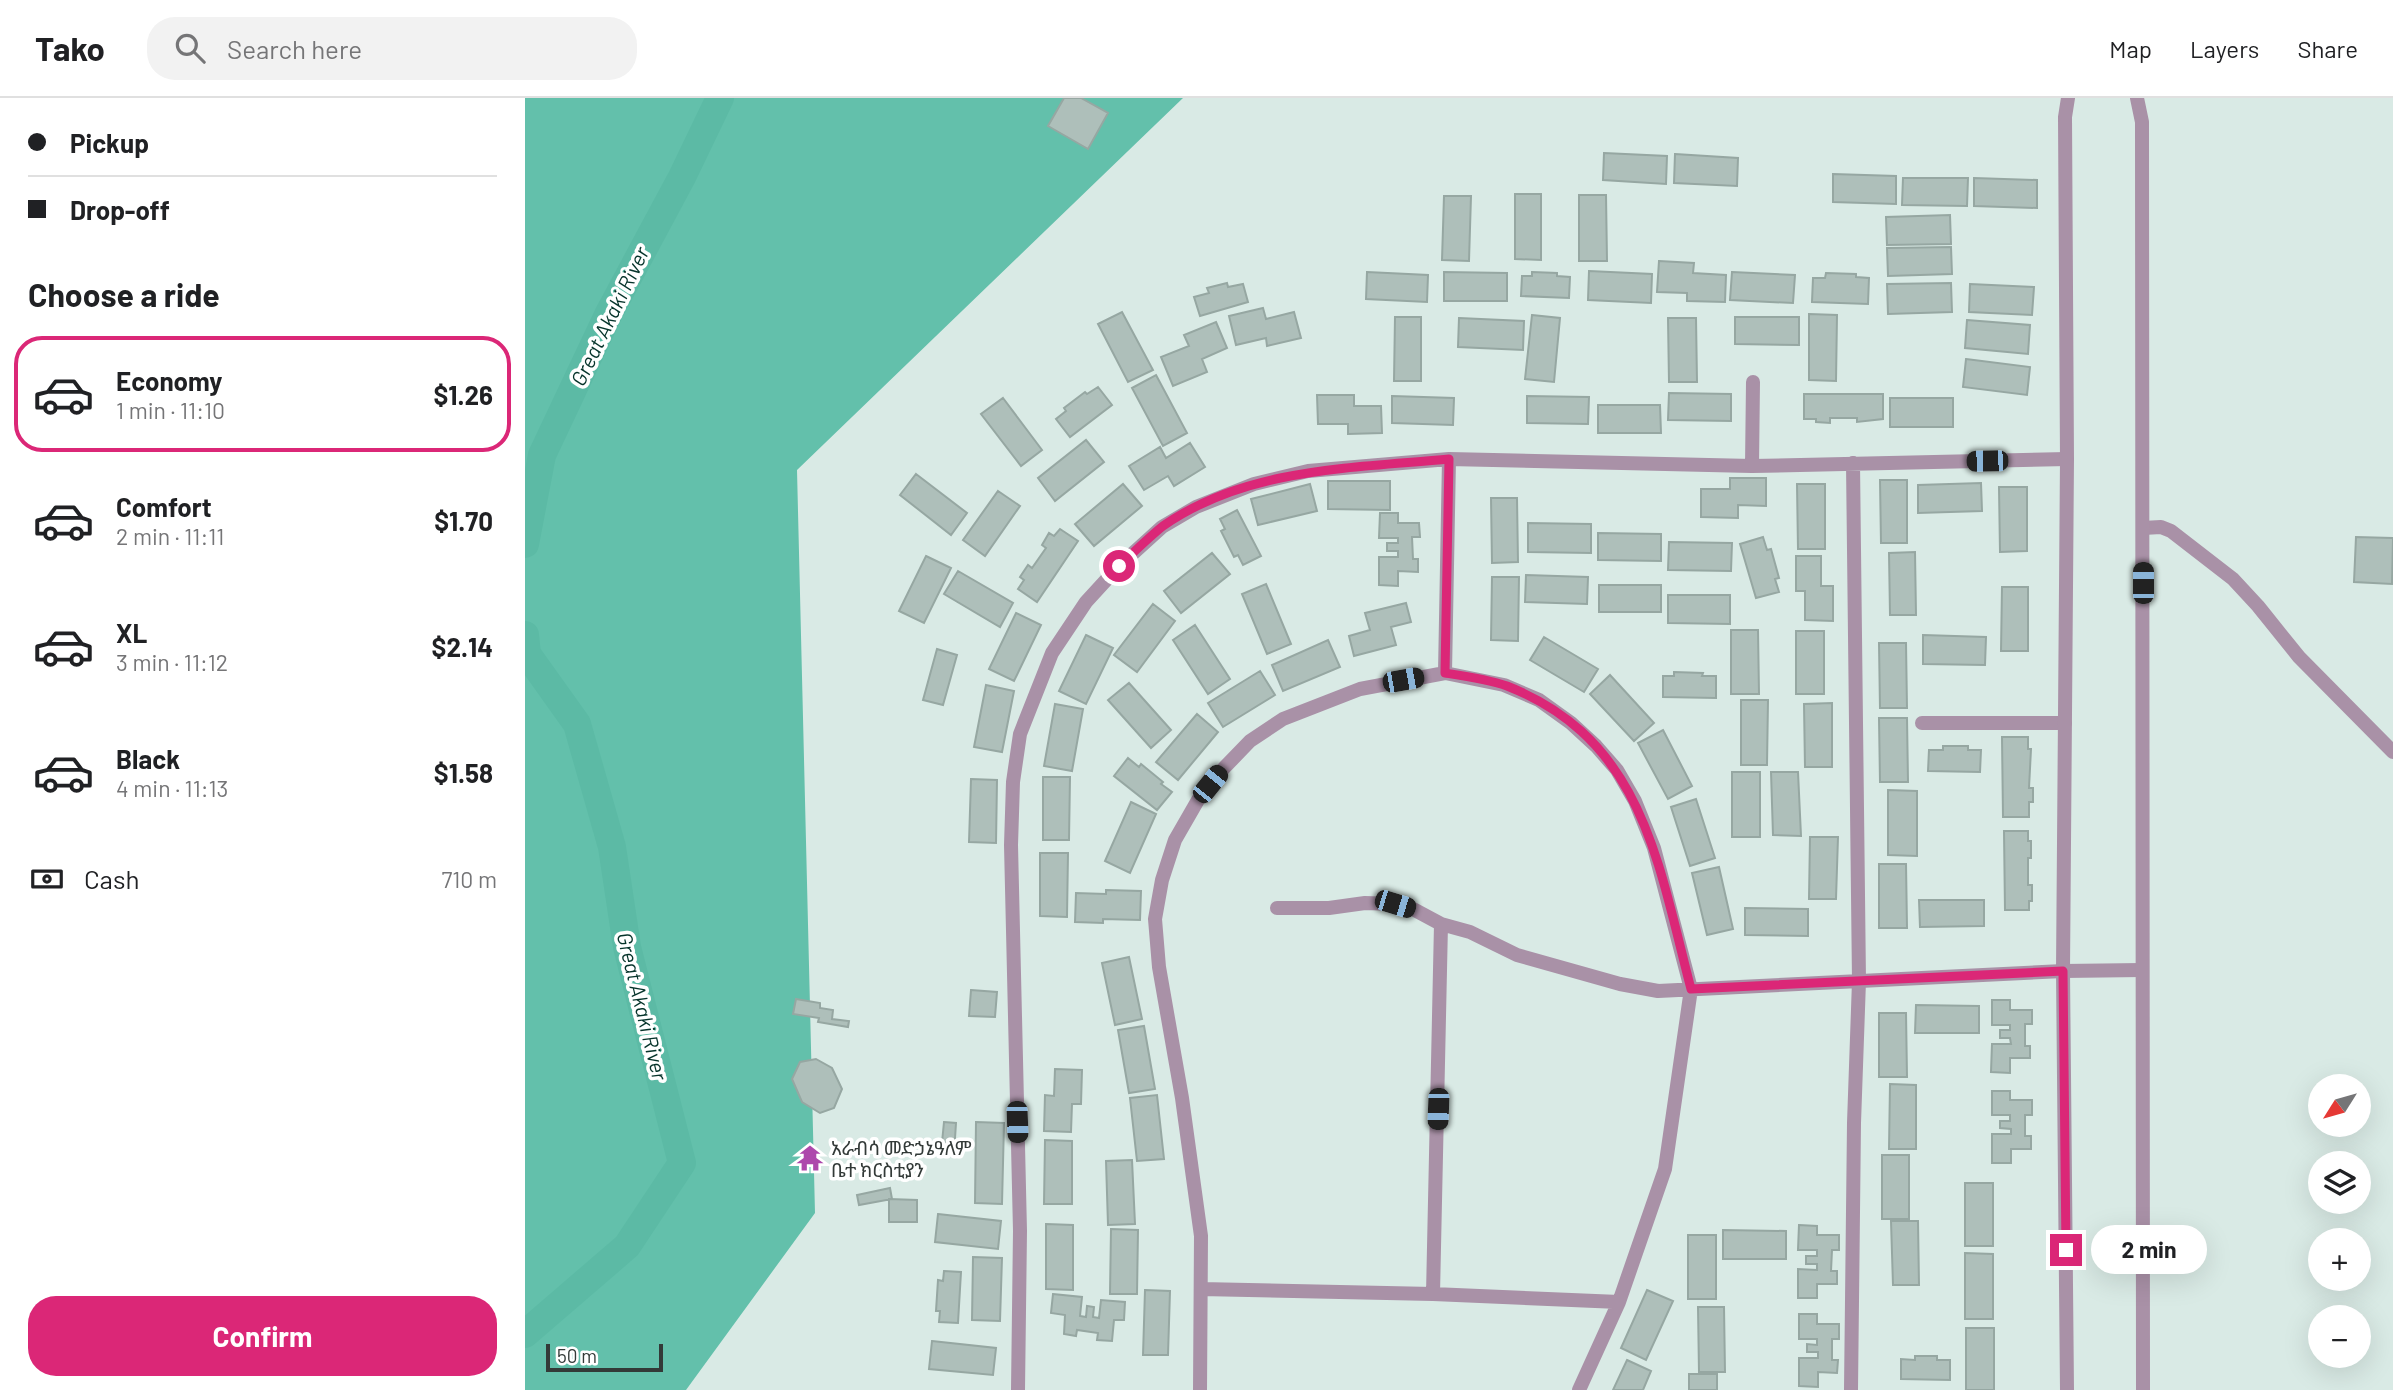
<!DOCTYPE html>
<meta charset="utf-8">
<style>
body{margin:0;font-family:Barlow,"Noto Sans Ethiopic",sans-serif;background:#f2f2f2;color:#202124;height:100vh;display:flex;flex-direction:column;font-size:26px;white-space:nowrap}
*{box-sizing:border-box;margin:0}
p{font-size:23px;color:#757577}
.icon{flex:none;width:38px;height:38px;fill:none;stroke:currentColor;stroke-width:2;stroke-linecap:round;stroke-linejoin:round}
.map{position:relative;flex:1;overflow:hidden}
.panel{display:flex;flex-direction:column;background:#fff;width:525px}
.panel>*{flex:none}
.hud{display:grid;align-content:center;height:154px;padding:0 28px;background:#fff}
.needle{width:46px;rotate:233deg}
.tools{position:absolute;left:1783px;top:976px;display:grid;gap:14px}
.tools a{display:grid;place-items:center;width:63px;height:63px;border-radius:50%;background:#fff;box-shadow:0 7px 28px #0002;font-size:35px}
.scale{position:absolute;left:21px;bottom:18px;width:117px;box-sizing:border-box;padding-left:7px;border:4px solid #333a38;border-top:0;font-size:19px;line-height:24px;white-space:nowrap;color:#333a38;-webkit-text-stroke:5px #fff;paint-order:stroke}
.end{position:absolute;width:32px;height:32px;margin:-16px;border:9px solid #db2777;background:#fff;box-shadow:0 0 0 4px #fff}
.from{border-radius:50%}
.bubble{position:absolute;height:49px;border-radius:24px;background:#fff;box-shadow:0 7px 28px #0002;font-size:23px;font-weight:700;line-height:49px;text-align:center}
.car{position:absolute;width:21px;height:42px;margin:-21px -10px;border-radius:9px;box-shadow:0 0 5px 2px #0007;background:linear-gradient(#222 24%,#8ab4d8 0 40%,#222 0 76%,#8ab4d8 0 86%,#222 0)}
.hud b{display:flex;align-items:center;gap:24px;height:66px;font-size:26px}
.hud b+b{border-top:2px solid #e0e0e0}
.hud i{width:18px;height:18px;background:#202124}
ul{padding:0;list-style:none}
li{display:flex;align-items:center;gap:21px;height:116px;margin:0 14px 10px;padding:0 14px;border:4px solid transparent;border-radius:28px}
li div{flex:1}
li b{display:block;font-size:26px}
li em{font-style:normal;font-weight:700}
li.on{border-color:#db2777}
li>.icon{width:63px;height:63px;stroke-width:1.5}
h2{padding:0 28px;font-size:32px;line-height:84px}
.pay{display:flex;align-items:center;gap:18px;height:77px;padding:0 28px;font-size:26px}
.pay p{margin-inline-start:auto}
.action{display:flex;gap:14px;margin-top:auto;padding:14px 28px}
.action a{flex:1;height:80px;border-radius:28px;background:#db2777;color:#fff;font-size:28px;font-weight:700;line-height:80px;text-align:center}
header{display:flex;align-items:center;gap:42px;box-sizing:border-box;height:98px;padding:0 35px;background:#fff;border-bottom:2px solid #e0e0e0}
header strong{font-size:33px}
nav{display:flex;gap:38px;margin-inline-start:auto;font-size:24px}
.search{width:490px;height:63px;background:#f2f2f2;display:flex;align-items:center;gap:18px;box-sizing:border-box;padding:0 24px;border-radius:28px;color:#757577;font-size:26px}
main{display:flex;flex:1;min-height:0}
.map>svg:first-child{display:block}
.forest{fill:#63c0ab}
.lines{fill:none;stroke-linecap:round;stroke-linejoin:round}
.river{stroke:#5cbaa5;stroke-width:28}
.building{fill:#aebfba;stroke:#96a7a2;stroke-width:2}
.minor{stroke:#a991a7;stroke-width:14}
.tertiary{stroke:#a991a7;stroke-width:14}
.route{stroke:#db2777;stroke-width:9}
.labels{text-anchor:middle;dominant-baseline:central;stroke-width:7;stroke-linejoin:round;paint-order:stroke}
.poi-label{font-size:19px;fill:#333a38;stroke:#fff;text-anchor:start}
.water-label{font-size:21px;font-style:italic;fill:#05332a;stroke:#fff}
</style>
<header>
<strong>Tako</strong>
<div class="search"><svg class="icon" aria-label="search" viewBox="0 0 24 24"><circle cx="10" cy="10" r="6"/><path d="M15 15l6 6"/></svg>Search here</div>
<nav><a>Map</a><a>Layers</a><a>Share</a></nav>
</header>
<main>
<section class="panel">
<div class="hud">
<b><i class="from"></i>Pickup</b>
<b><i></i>Drop-off</b>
</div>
<h2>Choose a ride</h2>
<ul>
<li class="on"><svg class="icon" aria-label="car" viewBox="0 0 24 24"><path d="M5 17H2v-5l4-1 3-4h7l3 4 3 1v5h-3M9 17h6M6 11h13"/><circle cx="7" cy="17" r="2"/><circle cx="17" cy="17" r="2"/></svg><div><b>Economy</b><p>1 min · 11:10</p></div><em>$1.26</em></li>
<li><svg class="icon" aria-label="car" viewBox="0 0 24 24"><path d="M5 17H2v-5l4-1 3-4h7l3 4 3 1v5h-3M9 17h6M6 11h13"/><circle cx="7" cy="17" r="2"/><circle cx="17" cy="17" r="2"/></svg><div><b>Comfort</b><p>2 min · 11:11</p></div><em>$1.70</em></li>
<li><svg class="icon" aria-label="car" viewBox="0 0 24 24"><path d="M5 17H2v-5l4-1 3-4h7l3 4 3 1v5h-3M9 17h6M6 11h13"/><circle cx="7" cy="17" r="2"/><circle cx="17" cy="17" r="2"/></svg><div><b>XL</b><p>3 min · 11:12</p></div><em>$2.14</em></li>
<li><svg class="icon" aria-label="car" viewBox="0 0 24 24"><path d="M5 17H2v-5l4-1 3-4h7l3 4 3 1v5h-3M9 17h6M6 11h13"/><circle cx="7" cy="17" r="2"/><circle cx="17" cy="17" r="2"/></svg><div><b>Black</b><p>4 min · 11:13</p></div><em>$1.58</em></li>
</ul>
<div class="pay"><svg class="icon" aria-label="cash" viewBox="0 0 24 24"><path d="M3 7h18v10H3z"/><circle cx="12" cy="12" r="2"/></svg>Cash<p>710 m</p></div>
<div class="action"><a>Confirm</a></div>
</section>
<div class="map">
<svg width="1868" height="1292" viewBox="0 0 1868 1292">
<rect width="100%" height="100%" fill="#d9eae5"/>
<path class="forest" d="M0,0H658L272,372L290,1115L161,1292H0Z"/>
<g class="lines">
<path class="river" d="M0,446L17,357L84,215L157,79L195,0
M0,537L2,556L52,626L87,749L102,849L157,1065L102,1148L0,1236"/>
</g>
<path class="building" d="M539,0H556L583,15L563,51L523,28Z
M1079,55L1142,58L1141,86L1078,82Z
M1150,56L1213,60L1212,88L1149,85Z
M1308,76L1371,78V106L1308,104Z
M1378,80H1443L1442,108L1377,107Z
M1449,80L1512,82V110L1449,108Z
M990,96H1016V162L990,161Z
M1054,97H1081L1082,163H1054Z
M919,98H946L944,163L917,162Z
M1425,117L1426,146L1362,147L1361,119Z
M1426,149L1427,176L1363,178L1362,150Z
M1134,163L1169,165L1168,175L1201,177L1200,204L1162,203V195L1132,194Z
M1064,173L1127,176L1126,205L1063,202Z
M842,174L903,177L902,204L841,201Z
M919,174L982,175V203H919Z
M1007,174L1032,175V178L1045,179L1044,200L996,198L997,178H1007Z
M1207,174L1270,177L1268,205L1205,202Z
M1301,175L1331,176V179L1344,180L1343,206L1287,204L1288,180H1300Z
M702,185L703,189L718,186L723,204L675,218L669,199L684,195L682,190Z
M1426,185L1427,214L1363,216L1362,186Z
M1445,186L1509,189L1507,217L1444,214Z
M738,210L741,221L769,214L776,240L742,248L741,240L711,247L704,218Z
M597,214L628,272L603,284L573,226Z
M1284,216L1312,217L1311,283L1284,282Z
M1007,217L1035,220L1029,284L1000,281Z
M870,219H896V283H869Z
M1210,219H1274V247L1210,246Z
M934,220L999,223L998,252L933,249Z
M1143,220H1171L1172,284H1144Z
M1442,222L1505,227L1503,256L1440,250Z
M691,224L702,250L677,261L682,274L648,288L636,259L664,248L659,237Z
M1441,261L1505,269L1502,297L1438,289Z
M631,277L662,335L638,348L607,290Z
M573,289L587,307L545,339L531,321L541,313L539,310L560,294L562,296Z
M1144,295L1206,296V323L1143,322Z
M1279,296H1358V321L1332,324V320H1305V325L1291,324V321H1279Z
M792,297H829V308H856L857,335L823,336V326H793Z
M867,298L929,300L928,327L867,325Z
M1002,298L1064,299L1063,326L1002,325Z
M478,300L517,352L496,368L456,316Z
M1365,300H1428V329H1365Z
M1073,307H1135L1136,335H1073Z
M561,342L579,364L530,403L513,380Z
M665,345L680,369L649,388L643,378L619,392L604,368L635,349L641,360Z
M391,376L442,415L426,437L375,397Z
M1205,380H1241V408L1213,407V420L1176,419V391H1205Z
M1355,382H1382V445H1356Z
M803,383H865V412L803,411Z
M1456,385L1457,413L1393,415V387Z
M598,386L617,408L569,448L550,426Z
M785,386L792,413L733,427L726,401Z
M1272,386H1300V451H1273Z
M1474,389H1502V453L1475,454Z
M473,393L495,408L460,458L438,442Z
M966,400H992L993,464L967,465Z
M712,412L736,458L718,467L713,457L709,459L696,433L700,431L695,421Z
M855,415H873V425H894L895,439H887L888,461H893V474L873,473V488L854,487V459H873V453H862V445H873V440H854Z
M1003,425L1066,426V455L1003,454Z
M535,431L553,443L512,504L493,491L499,482L495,479L503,467L507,470L521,450L517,447L524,435L529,438Z
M1073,435L1136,436V463L1073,462Z
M1238,439L1242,452L1246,451L1254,480L1250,481L1254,494L1231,500L1215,446Z
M1831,439L1868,440L1867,486L1829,484Z
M1144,444L1207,445L1206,473L1143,472Z
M1390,454L1391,517H1365L1364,455Z
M687,455L705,476L656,515L639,493Z
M401,458L426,470L399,525L374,513Z
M1271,458H1296V488H1308V523L1280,522V493H1271Z
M433,473L488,505L475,529L419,496Z
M1001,477L1063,479L1062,506L1000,504Z
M967,479H994L993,543L966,542Z
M741,486L766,546L742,556L717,496Z
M1074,487H1136V514H1074Z
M1477,489H1503V553H1476Z
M1143,497H1205V526L1143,525Z
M881,505L886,524L866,529L871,547L829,558L824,538L845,532L840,515Z
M628,506L650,523L612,574L589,557Z
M491,515L516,527L489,583L464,571Z
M670,527L705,581L683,596L648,542Z
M1206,532H1233L1234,596H1206Z
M1271,533H1299V596H1271Z
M561,537L588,550L561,606L534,593Z
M1398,537L1461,539L1460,567L1398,566Z
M1019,539L1073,571L1059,594L1005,562Z
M803,542L815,569L758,593L747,567Z
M1354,545H1381L1382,610H1355Z
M412,551L432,557L418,607L398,602Z
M735,573L750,597L698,629L683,605Z
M1149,574L1178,575L1177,578H1191V600L1138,599V578H1149Z
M1085,577L1129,625L1109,643L1065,596Z
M604,585L646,632L626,650L583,602Z
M461,587L489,593L477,654L449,649Z
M1216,602H1243L1242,667H1216Z
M1307,605V669H1280L1279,606Z
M530,606L558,611L547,673L519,668Z
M672,616L693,634L653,682L631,664Z
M1354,620H1382L1383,684H1355Z
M1138,632L1167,688L1143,701L1113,645Z
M1477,639H1503V651H1506L1504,690H1508V704H1504V719H1478Z
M1418,648H1443V652H1456L1455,674L1403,673L1404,652H1418Z
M603,660L614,669L616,666L638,684L636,686L647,694L632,712L589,678Z
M1207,674H1235V739H1207Z
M1246,674H1273L1276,738L1248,737Z
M518,679H545L544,742H518Z
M446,681L472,682L471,745L444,744Z
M1363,692L1392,693V758L1363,757Z
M1171,701L1190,760L1165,768L1146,709Z
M606,704L631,716L605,775L580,763Z
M1479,733H1503V743H1506V760H1503V787H1507V803H1504V812H1480Z
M1285,739H1313L1311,801H1284Z
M515,755H543L542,819L515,818Z
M1354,766H1381L1382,830H1354Z
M1194,769L1208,831L1182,837L1167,775Z
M581,792L616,793L615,822L578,821V825L550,824L551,795L581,796Z
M1394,802H1459V828L1395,829Z
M1220,810L1283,811V838L1220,837Z
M604,859L617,921L590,927L577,865Z
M446,892L472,894L470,919L444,918Z
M271,901L295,905V910L308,912L307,921L324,923L323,929L293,924L294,920L268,916Z
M1467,902H1485V912H1507V926H1500V948H1505V960H1485V975L1466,974L1467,946H1486L1485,940H1475V932H1485V927H1467Z
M1391,907L1454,908V935H1390Z
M1354,915H1381L1382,979H1354Z
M619,928L630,991L604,995L593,932Z
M291,961L307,970L317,991L309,1010L295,1015L277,1004L267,981L275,964Z
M530,971L557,972L556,1006H547L546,1034L519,1033L520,997L529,998Z
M1365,986L1391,987V1051H1364Z
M1467,993H1485V1002H1507V1017H1500V1038H1506V1051H1486V1065H1467V1036H1486V1031L1475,1030V1023H1485V1017H1467Z
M632,997L639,1061L612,1063L605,1000Z
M419,1024L431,1025L429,1056L416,1055Z
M451,1024L479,1025L477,1106L450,1105Z
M520,1042L547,1043V1106H519Z
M1357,1057H1384V1121H1357Z
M607,1062L610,1126L583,1127L581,1063Z
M1440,1085H1468V1148H1440Z
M365,1090L367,1101L334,1107L332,1097Z
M364,1101L392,1102V1124H364Z
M413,1116L476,1123L473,1151L410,1144Z
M1366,1123H1393L1394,1187H1368Z
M521,1126L548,1127V1192L521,1191Z
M1274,1127L1292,1128V1137H1314V1152H1307L1306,1173H1312V1186H1292V1200H1273V1171L1292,1172V1166H1281V1158H1292V1152H1273Z
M586,1131L613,1132L612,1196H585Z
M1198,1132L1261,1133V1161H1198Z
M1163,1137H1191V1201H1163Z
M1440,1155L1468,1156V1221H1440Z
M448,1159L477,1160L475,1223L447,1222Z
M419,1173L436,1174L433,1225L414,1224L415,1213H411L413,1182L418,1183Z
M620,1192L645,1193L643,1257H618Z
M1122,1192L1148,1203L1121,1262L1096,1250Z
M528,1196L557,1199L555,1218L561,1219L562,1208L569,1209L568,1219L574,1220L576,1202L600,1204L599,1222H589L587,1243L572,1242L573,1235L552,1232L551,1238L539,1236L540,1217L526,1215Z
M1173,1209H1199L1200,1274H1174Z
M1274,1216H1292V1226H1314V1241H1307V1262H1313L1312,1275L1293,1274V1289L1274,1288V1260H1293V1254H1282V1246L1292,1247V1241H1274Z
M1441,1230H1469V1292H1441Z
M407,1243L471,1250L468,1277L404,1271Z
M1390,1258H1412V1262H1425V1282L1376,1281V1261L1390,1262Z
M1102,1262L1126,1273L1118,1292H1088Z
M1164,1276H1192V1292H1164Z"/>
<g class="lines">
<path class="minor" d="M1227,368L1228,284
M1618,430L1636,429L1646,433L1708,481L1733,508L1774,559L1868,654
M920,575L924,361
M1397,625H1540
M752,810H804L840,805L870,806L888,811L916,826L945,834L992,857L1095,886L1133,893L1538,873L1617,872
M676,1191L908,1196L1094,1204
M908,1196L916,826
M493,1292L495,1133L486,747L488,684L495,636L527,555L561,504L594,468L637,429L671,409L729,386L783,373L924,361L1227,368L1542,361
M675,1292L676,1138L657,1000L634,869L630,821L637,782L650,742L673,702L698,671L725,643L758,621L835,591L920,575L979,587L1014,602L1046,625L1071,648L1092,672L1110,703L1129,750L1166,891L1140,1071L1094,1204L1054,1292
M1326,1292L1329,1025L1334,883L1328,365"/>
<path class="tertiary" d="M1612,0L1617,24L1618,1292
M1542,1292L1538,873L1542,361L1540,19L1543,0"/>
</g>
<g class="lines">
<path class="route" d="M594,468C608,455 623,440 638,428C721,370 827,370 924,361L920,575C940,578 962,581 982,588C1119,642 1133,766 1166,891L1538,873L1541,1152"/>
</g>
<defs>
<g id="temple-bare" transform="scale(2.1)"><path d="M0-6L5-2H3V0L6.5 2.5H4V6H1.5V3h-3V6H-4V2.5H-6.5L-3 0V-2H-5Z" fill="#ad47ac" stroke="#fff" stroke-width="2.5" paint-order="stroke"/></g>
</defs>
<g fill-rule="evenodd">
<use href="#temple-bare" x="285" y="1060"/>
</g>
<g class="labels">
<g class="poi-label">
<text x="306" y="1049">አራብሳ መድኃኔዓለም<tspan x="306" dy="22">ቤተ ክርስቲያን</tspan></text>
</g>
<g class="water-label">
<text transform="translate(84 218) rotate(-64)">Great Akaki River</text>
<text transform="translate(118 908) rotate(76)">Great Akaki River</text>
</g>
</g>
</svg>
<div class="tools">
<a><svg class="needle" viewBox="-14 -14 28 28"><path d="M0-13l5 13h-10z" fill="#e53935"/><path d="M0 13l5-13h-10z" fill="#757577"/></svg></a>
<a><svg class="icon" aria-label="layers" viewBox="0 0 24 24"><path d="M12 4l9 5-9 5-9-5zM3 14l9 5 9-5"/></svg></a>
<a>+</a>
<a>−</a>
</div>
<div class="scale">50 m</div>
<i class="end from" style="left:594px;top:468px"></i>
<i class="end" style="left:1541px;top:1152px"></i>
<div class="bubble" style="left:1566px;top:1127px;width:116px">2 min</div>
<i class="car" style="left:1462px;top:363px;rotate:269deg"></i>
<i class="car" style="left:1618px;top:485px;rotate:0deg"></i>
<i class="car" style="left:878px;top:582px;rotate:80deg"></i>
<i class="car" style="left:685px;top:686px;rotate:39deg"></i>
<i class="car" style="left:870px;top:806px;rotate:107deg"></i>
<i class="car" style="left:913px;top:1011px;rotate:182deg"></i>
<i class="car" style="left:492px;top:1024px;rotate:178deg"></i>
</div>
</main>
